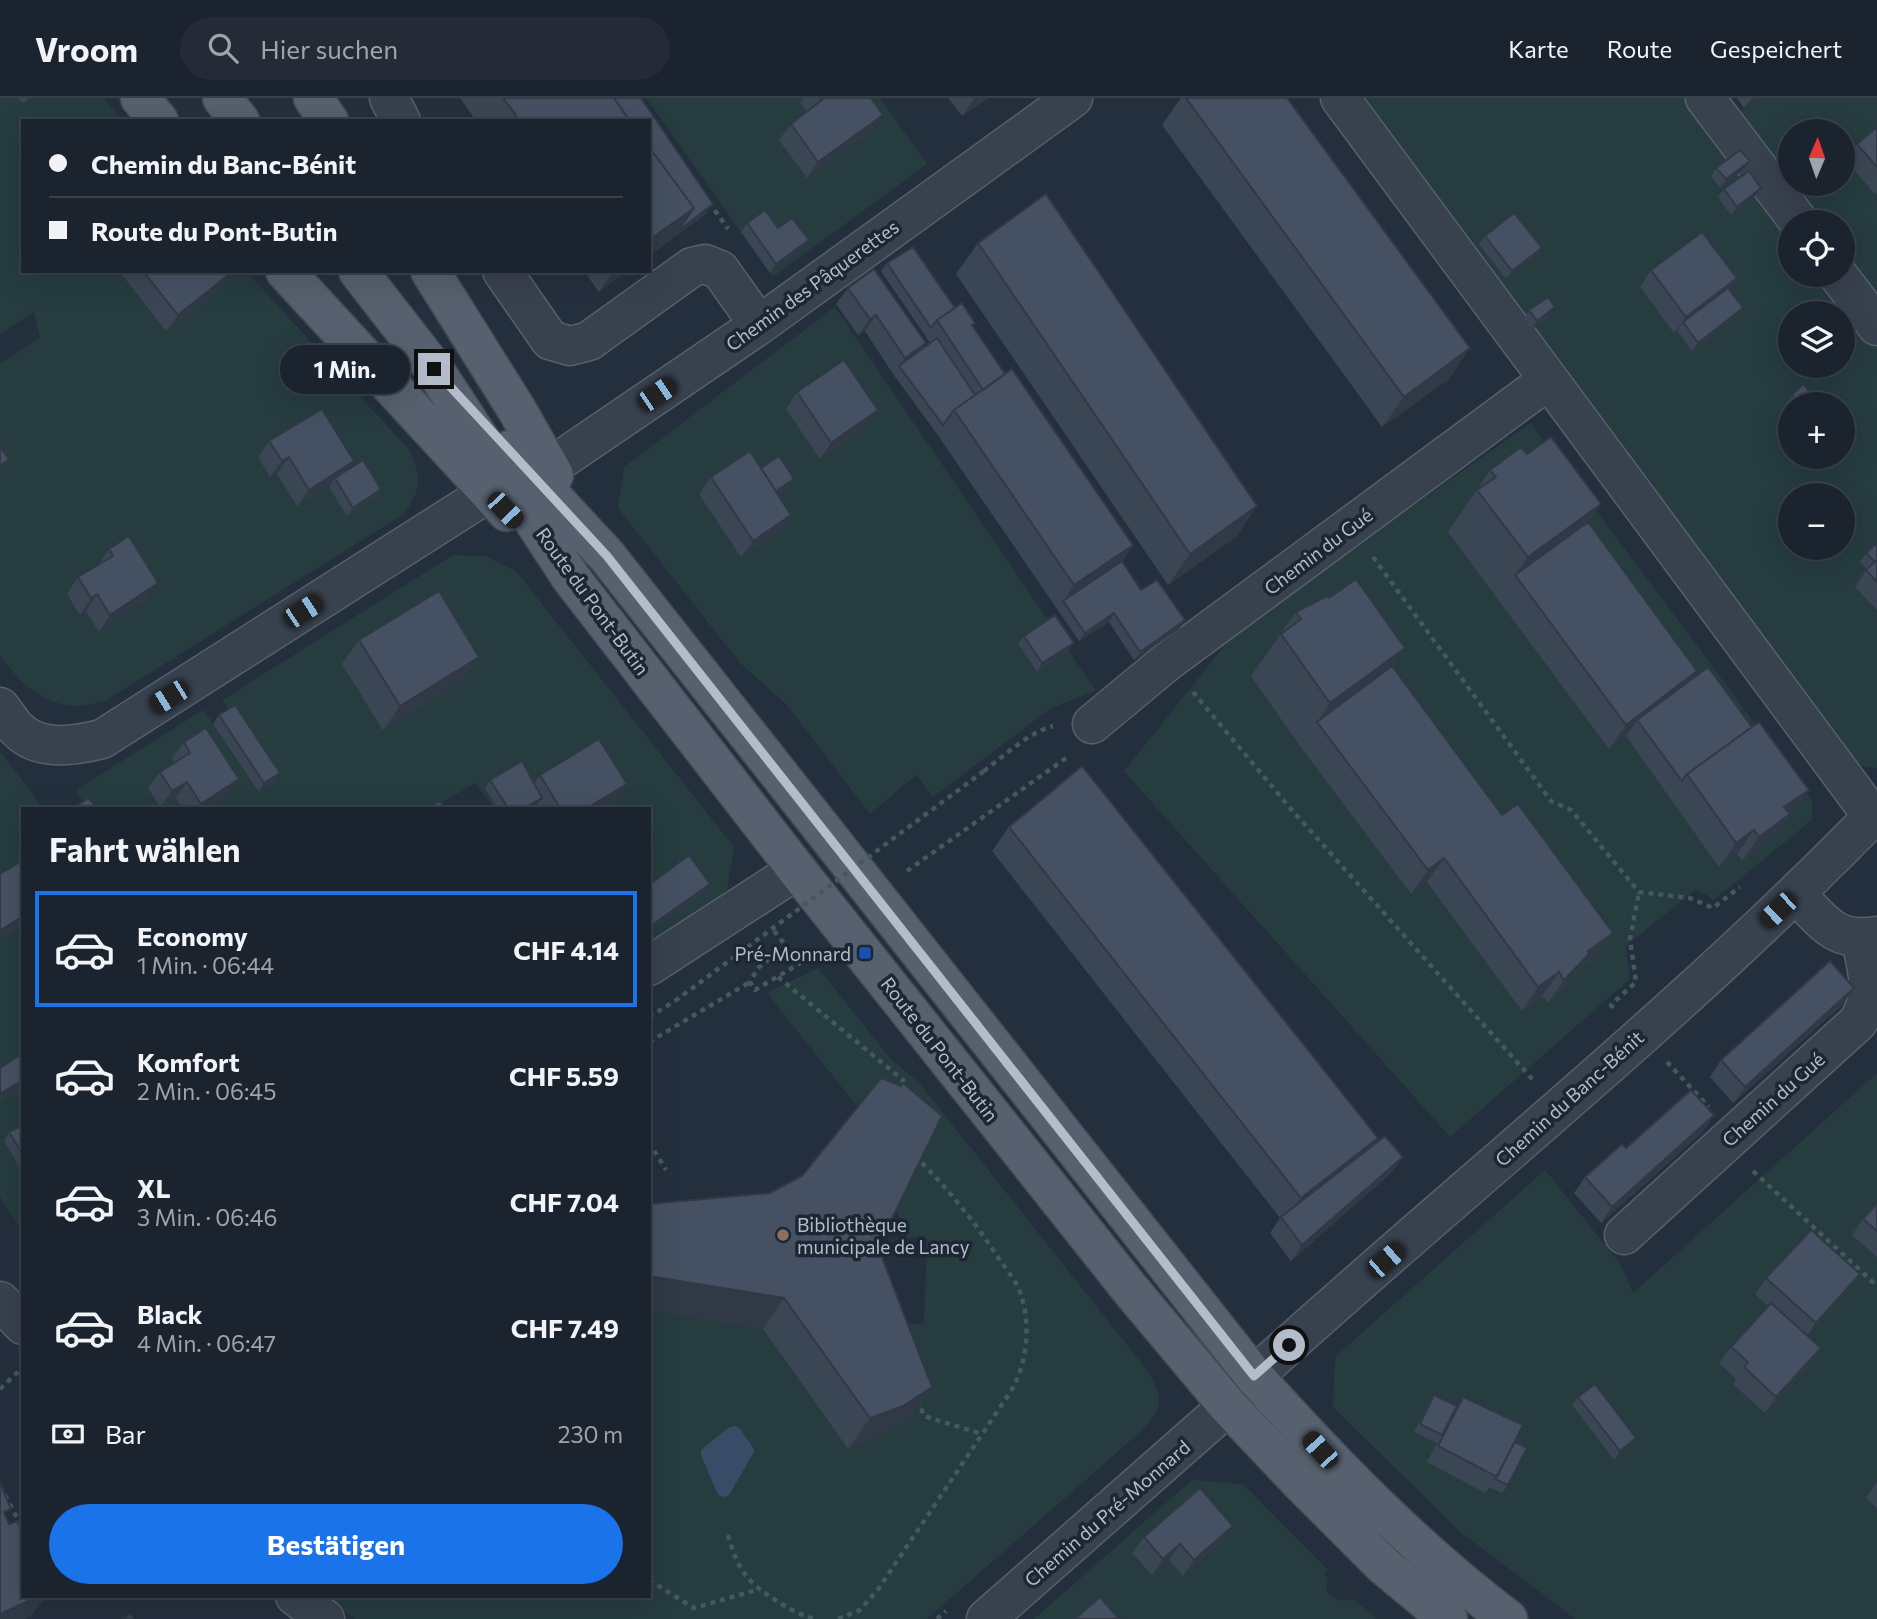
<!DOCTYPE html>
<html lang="de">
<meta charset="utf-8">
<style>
body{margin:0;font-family:Commissioner,sans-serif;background:#242b36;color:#f1f3f6;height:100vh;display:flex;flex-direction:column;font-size:26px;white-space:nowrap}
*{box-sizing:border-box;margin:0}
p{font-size:23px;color:#a0a4aa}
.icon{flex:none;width:38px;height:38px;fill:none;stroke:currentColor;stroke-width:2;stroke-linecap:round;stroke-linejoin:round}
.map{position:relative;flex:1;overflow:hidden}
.details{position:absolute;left:21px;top:709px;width:630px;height:791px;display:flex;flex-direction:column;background:#1b232e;border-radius:0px;box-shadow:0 7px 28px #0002,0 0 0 2px #39404a}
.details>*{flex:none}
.banner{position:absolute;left:21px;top:21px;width:630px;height:154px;border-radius:0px;box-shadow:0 7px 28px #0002,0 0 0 2px #39404a;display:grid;align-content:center;height:154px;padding:0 28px;background:#1b232e}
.needle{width:46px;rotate:2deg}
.controls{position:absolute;left:1778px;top:21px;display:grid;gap:14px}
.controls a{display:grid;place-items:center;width:77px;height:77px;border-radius:50%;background:#1b232e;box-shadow:0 7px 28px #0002,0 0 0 2px #39404a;font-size:35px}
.end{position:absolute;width:32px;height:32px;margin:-16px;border:9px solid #b4bcc9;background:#111;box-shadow:0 0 0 4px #111}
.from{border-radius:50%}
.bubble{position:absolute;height:49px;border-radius:24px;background:#1b232e;box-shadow:0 7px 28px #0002,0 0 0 2px #39404a;font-size:23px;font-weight:700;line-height:49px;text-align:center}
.car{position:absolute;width:21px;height:42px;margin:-21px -10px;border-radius:9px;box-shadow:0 0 5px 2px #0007;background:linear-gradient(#222 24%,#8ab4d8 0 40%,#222 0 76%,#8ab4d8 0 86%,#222 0)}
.banner b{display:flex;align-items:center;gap:24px;height:66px;font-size:26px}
.banner b+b{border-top:2px solid #39404a}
.banner i{width:18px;height:18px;background:#f1f3f6}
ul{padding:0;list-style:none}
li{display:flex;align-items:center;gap:21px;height:116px;margin:0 14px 10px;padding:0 14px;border:4px solid transparent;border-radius:0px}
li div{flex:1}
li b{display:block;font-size:26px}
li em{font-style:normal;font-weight:700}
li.on{border-color:#1a73e8}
li>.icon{width:63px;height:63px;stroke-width:1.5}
h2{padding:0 28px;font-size:32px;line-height:84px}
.pay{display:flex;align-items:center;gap:18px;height:77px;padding:0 28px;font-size:26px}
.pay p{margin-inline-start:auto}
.primary-button{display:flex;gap:14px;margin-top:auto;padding:14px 28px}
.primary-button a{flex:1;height:80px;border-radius:42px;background:#1a73e8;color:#fff;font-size:28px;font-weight:700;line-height:80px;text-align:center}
header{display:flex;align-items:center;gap:42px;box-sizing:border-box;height:98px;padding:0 35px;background:#1b232e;border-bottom:2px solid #39404a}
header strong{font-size:33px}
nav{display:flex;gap:38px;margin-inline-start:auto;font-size:24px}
.search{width:490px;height:63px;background:#242b36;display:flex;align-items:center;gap:18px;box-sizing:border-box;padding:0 24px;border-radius:38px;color:#a0a4aa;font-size:26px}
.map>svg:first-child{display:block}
.green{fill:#263c3f;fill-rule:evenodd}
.water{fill:#394c67}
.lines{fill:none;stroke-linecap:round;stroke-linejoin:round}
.minor-casing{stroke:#565f6c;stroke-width:41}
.major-casing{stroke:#414a57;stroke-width:41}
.path{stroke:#44595c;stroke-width:4.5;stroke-dasharray:5 5;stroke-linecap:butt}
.minor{stroke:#38414e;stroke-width:38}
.major{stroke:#56606e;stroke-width:38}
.path-bridge{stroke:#44595c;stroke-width:4.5;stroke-dasharray:5 5;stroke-linecap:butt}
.wall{fill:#3b4654}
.shaded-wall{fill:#303945}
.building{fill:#455162;stroke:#303945;stroke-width:2}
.route{stroke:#b4bcc9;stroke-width:9}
.transit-dot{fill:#1a4fb4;stroke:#1d2633;stroke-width:2.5}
.education-dot{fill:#8d6e63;stroke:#1d2633;stroke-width:2.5}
.labels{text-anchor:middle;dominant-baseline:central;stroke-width:7;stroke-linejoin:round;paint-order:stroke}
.street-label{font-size:19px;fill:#b4bcc9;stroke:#1d2633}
.poi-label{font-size:19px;fill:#b4bcc9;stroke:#1d2633;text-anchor:end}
</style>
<header>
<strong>Vroom</strong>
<div class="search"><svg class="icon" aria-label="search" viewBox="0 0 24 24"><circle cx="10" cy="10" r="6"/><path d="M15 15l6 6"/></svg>Hier suchen</div>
<nav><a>Karte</a><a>Route</a><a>Gespeichert</a></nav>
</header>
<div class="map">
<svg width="1877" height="1521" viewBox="0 0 1877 1521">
<rect width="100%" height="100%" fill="#242f3e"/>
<path class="green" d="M0,0H104L122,23H23V173H246L410,353C422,380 421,392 404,416L105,603C95,605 82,609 72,608C39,604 19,583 0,558V265L40,240L34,214L0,236Z
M646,0H880L927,66L773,179Z
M1366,0H1693L1790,128V177H1827L1877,242V670L1855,667L1843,656L1746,515L1532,234ZM1790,215H1843V268H1790ZM1790,306H1843V359H1790ZM1790,397H1843V450H1790Z
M1758,0H1877V203L1843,158V124H1816L1734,18ZM1790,33H1843V86H1790Z
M835,209L1096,593L1051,610L933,699L916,677L870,716L786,606L740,565L618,410L624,369Z
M1531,325L1812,702V722L1714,802L1696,791L1626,848L1630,881L1450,1039L1124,673L1225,547L1297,489Z
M453,457L485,458L516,473L734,749L726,797L649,850V710H494L475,685L433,710H80L85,707L76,692L203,612L213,625L230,614L222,602Z
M0,654L33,696L41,710H23V1134L0,1099Z
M818,870L891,961L921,987L1151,1277C1165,1306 1160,1313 1139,1335L927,1521H355L325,1498H649V1212L763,1231L848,1351L889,1225L924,1226L927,1140H907L859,1011L767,895Z
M1877,975V1521H1575L1459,1433L1333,1309L1335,1259L1545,1072L1621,1167L1633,1195Z
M1192,1382L1243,1386L1328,1472L1324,1476L1328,1481L1326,1493L1340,1503L1353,1501L1377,1521H1034Z"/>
<path class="water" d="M735,1328L740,1331L754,1351V1354L729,1397L723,1399L718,1397L701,1357V1352L728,1330Z"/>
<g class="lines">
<g class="minor-casing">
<path id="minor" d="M389,0L401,23
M1340,0L1873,719
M1705,0L1799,124
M502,173L550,242L570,248L589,243L692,169L705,166L720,172L759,227
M1838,177L1877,228
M549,370L759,227L1073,0
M0,609C6,616 11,625 17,631C39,654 74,648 102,641L488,395
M1092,626L1168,563L1547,283
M1796,796C1824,824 1834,845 1877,838
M649,868L797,772
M1624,1137L1858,924C1876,894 1867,874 1861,841
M0,1203L23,1227
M1254,1278C1461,1090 1682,915 1877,714
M295,1498L325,1521
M986,1521L1228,1308"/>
</g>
<g class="major-casing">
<path id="major" d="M140,0L159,23
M222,0L240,23
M313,0L329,23
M285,173L507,414
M358,173L434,271L571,480L797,772L1130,1191L1228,1308L1298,1382L1384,1468L1448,1521
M430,173L517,312L554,377
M509,352L607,458L1254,1278C1332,1365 1414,1450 1508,1521"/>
</g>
<path class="path" d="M709,104L728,131
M1373,459L1551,703L1571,712L1639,794L1690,800L1713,810L1740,789
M1193,594L1291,711L1533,982
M984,673C1005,657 1028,635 1053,628
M907,773L1069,658
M774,833L786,848L758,870L750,884L755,892L814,857
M778,879L903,982L899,993
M1613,910L1611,907L1636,884L1630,841L1639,794
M649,919L675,903
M649,944L750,884
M1667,964L1709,1009
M649,1044L666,1072
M1753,1073L1877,1188
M0,1291L21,1271
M918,1301L924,1318L982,1336
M0,1388L23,1431
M728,1437C732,1451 737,1467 747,1479C759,1494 795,1516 814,1521
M649,1482L694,1510L760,1491
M838,1521L860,1512L879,1490L1011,1293C1028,1264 1032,1221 1018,1189C1012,1178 1004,1168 997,1158C974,1123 949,1092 919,1062L920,1060
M937,1521L946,1513"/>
<use href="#minor" class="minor"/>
<use href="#major" class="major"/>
<path class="path-bridge" d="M675,903L984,673"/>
</g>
<path class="wall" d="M18,0H29L23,5Z
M460,0H641L707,115L649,158V23H476Z
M804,0H871L883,17L871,33L807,80L779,42L791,26L807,14L800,5Z
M948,0H988L962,18Z
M1181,0H1287L1449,281L1382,329L1162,27Z
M1737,0H1758L1744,10Z
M1877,29V94L1875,96L1846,63L1857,46Z
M1716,70L1744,71L1720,90L1711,78Z
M1724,91L1755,98L1731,117L1718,99Z
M747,125L778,130L804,150L770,175L741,134Z
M1485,138L1542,150L1536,158L1506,181L1479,146Z
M978,145L1257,408L1236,439L1168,487L956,176Z
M887,165L975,225L973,229L1005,276L1133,447L1122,463L1141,492L1185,522L1179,531L1134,562L1109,524L1079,543L937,336L893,276L865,233L858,237L836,206L848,190L921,252L930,245L881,173Z
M1651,172L1737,180L1729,191L1743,210L1737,218L1692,253L1677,233L1674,235L1640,189Z
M119,173H232L221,190L166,233Z
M584,173H627L599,194Z
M1529,212L1550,218L1531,232L1524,221Z
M797,294L878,312L866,329L820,361L786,311Z
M1792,297L1822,306H1790V310L1786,305Z
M269,343L354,363L348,372L381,391L376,399L347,418L329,389L330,387L297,408L277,376L270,379L258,359Z
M1527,356L1601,406L1588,424L1690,583L1752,629L1809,692L1773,740L1742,763L1737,756L1719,769L1626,638L1609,651L1448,434L1490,372Z
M761,370L788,390L778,396L791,417L780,433L741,459L699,396L711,379Z
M1877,445V512L1855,489L1867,471L1860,464L1866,455Z
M109,451L146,501L99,534L86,513L80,517L67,496L78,479L98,467Z
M1296,514L1392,568L1502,717L1613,835L1596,859L1578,872L1573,880L1548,905L1542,898L1522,913L1427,784L1411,796L1300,648L1251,578Z
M1024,538L1074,545L1068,553L1037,574L1018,546Z
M359,542L462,583L383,632L342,566Z
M219,617L280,675L274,683L259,694L213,626Z
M184,644L227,698L208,710H182L176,700L160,709L148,690L160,674L175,665L172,660Z
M540,677L615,703L602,710H539L537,707L532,710H497L485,690L490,682L534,686Z
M1009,729L1371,1049L1403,1059L1391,1075L1291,1163L1270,1135L1280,1120L992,753Z
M1843,906L1733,1005L1710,979L1721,962Z
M23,955V1004L17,995Z
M23,1027V1072L22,1073L4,1043L9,1034Z
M1703,1034L1601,1125L1574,1095L1585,1079L1626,1050Z
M1877,1105V1159L1852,1137L1863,1121Z
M649,1106L878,1149L910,1319L881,1339L848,1351L763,1231L649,1212Z
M1766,1180L1848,1193L1807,1238L1821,1250L1810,1267L1765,1315L1733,1286L1736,1281L1719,1265L1731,1249L1768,1208L1755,1196Z
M1434,1297L1457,1308L1463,1299L1515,1344L1508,1387L1502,1395L1489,1389L1485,1395L1427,1364L1437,1345L1414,1334L1429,1305Z
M1578,1299L1636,1340L1630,1349L1614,1362L1572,1307Z
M1877,1384V1410L1866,1400Z
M1144,1439L1221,1444L1183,1478L1169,1462L1152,1477L1132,1455Z"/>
<path class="shaded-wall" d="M975,0H988L962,18Z
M1753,0H1758L1744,10L1750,2Z
M883,17L871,33L807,80L818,64Z
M1750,63L1744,71L1720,90L1726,81Z
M1761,90L1755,98L1731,117L1737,109Z
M713,106L707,115L649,158V142L694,110Z
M809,142L804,150L770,175L776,166Z
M1542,150L1536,158L1506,181L1512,173Z
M613,173H627L599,194Z
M232,174L221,190L166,233L178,217Z
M1737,180L1725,196L1683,224L1677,233L1674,235L1686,219Z
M1555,209L1550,218L1531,232L1537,223Z
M1743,210L1737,218L1692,253L1698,245Z
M876,217L865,233L858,237L870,221Z
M926,245L914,261L899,268L905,260Z
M1470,250L1449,281L1382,329L1404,299Z
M878,312L866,329L820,361L831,345Z
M289,359L277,376L270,379L282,363Z
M9,361L0,374V368Z
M354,363L343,379L335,380L330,387L297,408L309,392Z
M794,381L788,390L763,406L769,397Z
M381,391L376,399L347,418L353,410Z
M1601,406L1571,448L1515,477L1528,459Z
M1257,408L1236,439L1168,487L1190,456Z
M791,417L780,433L741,459L753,443Z
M1133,447L1116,471L1063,503L1058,511L1074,487Z
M158,485L146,501L99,534L110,517Z
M97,496L86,513L80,517L91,500Z
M1114,515L1109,524L1079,543L1085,535Z
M1185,522L1179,531L1134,562L1140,554Z
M1074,545L1068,553L1037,574L1042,565Z
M1405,550L1375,592L1317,624L1330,605Z
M479,559L462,583L383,632L400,608Z
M1697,573L1680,597L1637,622L1626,638L1609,651L1626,627Z
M280,675L274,683L259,694L264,685Z
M239,681L227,698L208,710H198L201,706Z
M187,684L176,700L160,709L172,693Z
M627,686L615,703L602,710H587Z
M1809,692L1773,740L1742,763L1759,739L1784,709Z
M542,700L536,708L532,710H524Z
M1754,732L1737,756L1719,769L1736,745Z
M1444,760L1427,784L1411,796L1428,772Z
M710,786L704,795L649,833V829Z
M23,818V827L0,842L1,832Z
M1613,835L1596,859L1578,872L1573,880L1548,905L1564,882L1588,853Z
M1559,874L1542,898L1522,913L1538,889Z
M1854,890L1843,906L1733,1005L1745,989Z
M23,982V987L17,995L0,1005V996Z
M1714,1017L1703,1034L1601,1125L1612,1109Z
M1378,1040L1361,1064L1284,1124L1301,1100Z
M1403,1059L1391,1075L1291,1163L1302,1147Z
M1860,1176L1848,1193L1805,1241L1816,1225Z
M649,1178L784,1200L763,1231L649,1212Z
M1821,1250L1810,1267L1765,1315L1776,1299Z
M932,1289L910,1319L881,1339L848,1351L870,1320Z
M1636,1340L1630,1349L1614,1362L1620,1353Z
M1233,1428L1221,1444L1183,1478L1194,1462Z
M1180,1446L1169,1462L1152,1477L1163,1461Z
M39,1498H46L32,1517L25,1521H0V1516Z"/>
<path class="building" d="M503,0H614L630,23H520Z
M614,0H641L713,106L678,133L694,110L649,49V23H630Z
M820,0H871L883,17L818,64L791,26L822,2Z
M1186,0H1287L1470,250L1404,299Z
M1877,29V69L1857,46Z
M649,49L694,110L649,142Z
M1740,52L1750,63L1726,81L1716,70Z
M1749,73L1761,90L1737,109L1724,91Z
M1046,96L1257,408L1190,456L978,145Z
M765,112L778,130L792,120L809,142L776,166L747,125Z
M1514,115L1542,150L1512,173L1485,138Z
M1702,134L1737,180L1686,219L1651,172Z
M913,149L955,210L937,222L931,230L887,165Z
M874,171L926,245L905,260L876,217L870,221L848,190Z
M143,173H232V174L178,217Z
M1728,190L1743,210L1698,245L1683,224Z
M1548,199L1555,209L1537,223L1529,212Z
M962,205L975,225L972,227L1005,276L983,292L937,222Z
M937,240L975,297L954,312L943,327L899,268Z
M844,262L878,312L831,345L797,294Z
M1012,271L1133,447L1074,487L954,312Z
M1803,286L1822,306H1800L1792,297Z
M322,311L354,363L309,392L289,359L282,363L269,343Z
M1551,339L1601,406L1528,459L1477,392L1496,379L1490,372L1521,349L1527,356Z
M0,349L9,361L0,368Z
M750,353L791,417L753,443L711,379Z
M779,358L794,381L776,393L761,370Z
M363,362L381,391L353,410L335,380Z
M1588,424L1697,573L1626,627L1515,477Z
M129,438L158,485L110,517L97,496L91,500L78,479L113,458L109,451Z
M1877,445V462L1875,464L1866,455Z
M1877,462V484L1866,472Z
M1122,463L1141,492L1157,482L1185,522L1140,554L1114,515L1085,535L1063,503Z
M1356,481L1405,550L1330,605L1281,536L1301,521L1296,514L1327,498L1329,500Z
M439,493L479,559L400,608L359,542Z
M1055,517L1074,545L1042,565L1024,538Z
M1392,568L1502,717L1518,706L1613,835L1588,853L1589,856L1564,882L1559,874L1538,889L1444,760L1428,772L1317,624Z
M1708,569L1752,629L1687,676L1682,683L1637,622Z
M235,607L280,675L264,685L219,617Z
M1759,624L1809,692L1784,709L1790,716L1759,739L1754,732L1736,745L1687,676Z
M206,630L239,681L201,706L187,684L172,693L160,674L190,655L184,644Z
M599,641L627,686L587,710H560L540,677Z
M522,663L542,700L524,710H508L490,682Z
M1082,668L1378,1040L1301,1100L1009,729Z
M89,700L96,710H73Z
M440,703L445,710H428Z
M689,757L710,786L649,829V787Z
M23,762V818L1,832L0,831V776Z
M1830,863L1854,890L1745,989L1721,962Z
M23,955V982L0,996V970Z
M881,980L901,988L903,985L942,1018L878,1149L932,1289L903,1308L870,1320L784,1200L649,1178V1106L770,1095L802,1078Z
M1691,992L1714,1017L1612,1109L1585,1079L1622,1046L1626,1050Z
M23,1027V1057L9,1034Z
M1385,1038L1403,1059L1302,1147L1281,1119Z
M1877,1105V1133L1863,1121Z
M1811,1132L1860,1176L1816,1225L1766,1180Z
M1771,1205L1821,1250L1776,1299L1744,1269L1748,1264L1731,1249Z
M1595,1286L1636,1340L1620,1353L1578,1299Z
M1434,1297L1457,1308L1442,1337L1420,1326Z
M1463,1299L1523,1327L1497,1379L1438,1348Z
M1515,1344L1527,1350L1508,1387L1495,1381Z
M0,1385L11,1411L4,1414L9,1426L17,1423L23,1435V1498H39L0,1516Z
M1200,1390L1233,1428L1194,1462L1180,1446L1163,1461L1144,1439Z
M1100,1499L1119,1521H1075Z
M131,1517L133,1521H122Z"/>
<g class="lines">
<path class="route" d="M434,271L607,458L1254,1278L1289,1247"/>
</g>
<rect class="transit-dot" x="858" y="848" width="14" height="14" rx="3.5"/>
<circle class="education-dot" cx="783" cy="1137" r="7"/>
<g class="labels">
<g class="street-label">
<text transform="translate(812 187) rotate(-36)">Chemin des Pâquerettes</text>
<text transform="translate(1318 453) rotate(-37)">Chemin du Gué</text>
<text transform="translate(593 503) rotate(54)">Route du Pont-Butin</text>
<text transform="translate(940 951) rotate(52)">Route du Pont-Butin</text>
<text transform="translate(1569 1000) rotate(-42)">Chemin du Banc-Bénit</text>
<text transform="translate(1773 1001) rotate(-42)">Chemin du Gué</text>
<text transform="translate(1107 1415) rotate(-41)">Chemin du Pré-Monnard</text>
</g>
<g class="poi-label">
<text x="851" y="855">Pré-Monnard</text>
<text x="797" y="1126" text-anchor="start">Bibliothèque<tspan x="797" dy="22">municipale de Lancy</tspan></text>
</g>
</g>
</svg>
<div class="controls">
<a><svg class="needle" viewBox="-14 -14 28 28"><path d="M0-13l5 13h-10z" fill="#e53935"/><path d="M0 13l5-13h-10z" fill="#a0a4aa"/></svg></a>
<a><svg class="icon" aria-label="locate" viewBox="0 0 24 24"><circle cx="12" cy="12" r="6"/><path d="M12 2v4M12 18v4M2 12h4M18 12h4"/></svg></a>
<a><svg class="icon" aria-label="layers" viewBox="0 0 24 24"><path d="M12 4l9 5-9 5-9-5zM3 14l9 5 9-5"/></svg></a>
<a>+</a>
<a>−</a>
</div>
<i class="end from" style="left:1289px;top:1247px"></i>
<i class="end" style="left:434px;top:271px"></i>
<div class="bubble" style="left:280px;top:247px;width:130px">1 Min.</div>
<i class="car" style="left:657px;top:296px;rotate:56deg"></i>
<i class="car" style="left:505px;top:412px;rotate:136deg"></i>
<i class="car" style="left:303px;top:513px;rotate:57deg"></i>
<i class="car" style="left:169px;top:599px;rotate:238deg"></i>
<i class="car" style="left:1778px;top:812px;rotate:227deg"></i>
<i class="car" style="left:1386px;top:1162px;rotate:49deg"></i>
<i class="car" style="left:1320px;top:1352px;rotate:318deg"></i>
<div class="banner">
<b><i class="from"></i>Chemin du Banc-Bénit</b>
<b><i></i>Route du Pont-Butin</b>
</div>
<section class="details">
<h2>Fahrt wählen</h2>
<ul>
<li class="on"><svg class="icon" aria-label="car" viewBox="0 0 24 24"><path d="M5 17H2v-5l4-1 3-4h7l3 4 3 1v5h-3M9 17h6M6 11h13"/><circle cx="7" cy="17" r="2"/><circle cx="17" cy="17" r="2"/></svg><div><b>Economy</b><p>1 Min. · 06:44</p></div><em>CHF 4.14</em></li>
<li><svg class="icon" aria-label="car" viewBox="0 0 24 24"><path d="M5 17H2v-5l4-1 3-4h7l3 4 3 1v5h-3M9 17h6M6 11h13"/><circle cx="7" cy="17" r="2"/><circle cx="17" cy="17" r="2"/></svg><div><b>Komfort</b><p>2 Min. · 06:45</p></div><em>CHF 5.59</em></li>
<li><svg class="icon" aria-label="car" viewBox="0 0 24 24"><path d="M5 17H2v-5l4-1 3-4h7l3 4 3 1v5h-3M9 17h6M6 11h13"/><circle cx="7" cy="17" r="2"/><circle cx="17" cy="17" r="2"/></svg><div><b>XL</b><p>3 Min. · 06:46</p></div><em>CHF 7.04</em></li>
<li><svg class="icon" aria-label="car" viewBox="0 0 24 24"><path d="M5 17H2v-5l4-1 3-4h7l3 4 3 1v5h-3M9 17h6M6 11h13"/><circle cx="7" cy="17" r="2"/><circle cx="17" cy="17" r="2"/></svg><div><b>Black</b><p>4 Min. · 06:47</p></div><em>CHF 7.49</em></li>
</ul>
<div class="pay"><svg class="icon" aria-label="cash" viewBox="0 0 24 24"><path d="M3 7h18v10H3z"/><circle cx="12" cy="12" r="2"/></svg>Bar<p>230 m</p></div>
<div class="primary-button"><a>Bestätigen</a></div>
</section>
</div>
